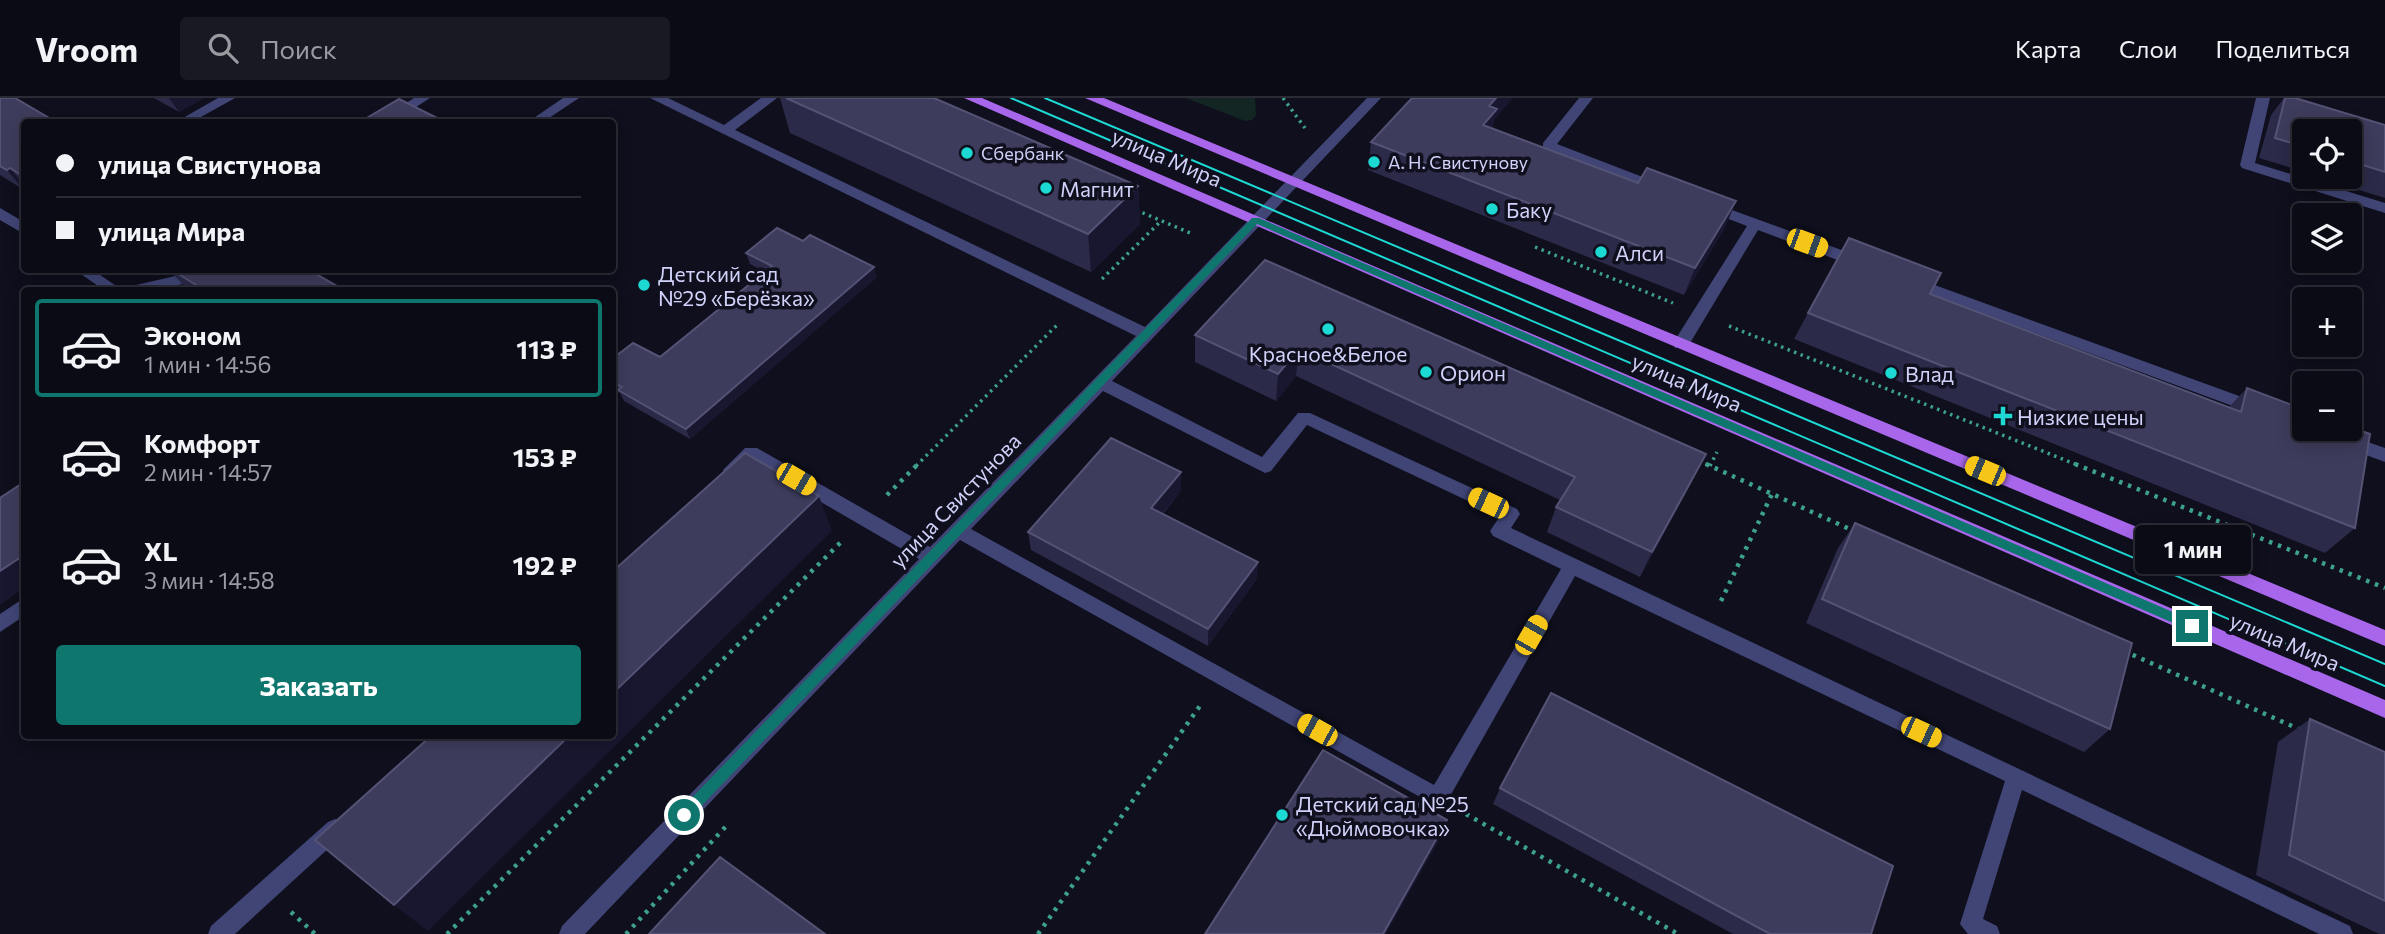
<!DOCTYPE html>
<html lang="ru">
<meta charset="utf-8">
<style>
body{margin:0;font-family:Commissioner,sans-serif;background:#191923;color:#f1f3f6;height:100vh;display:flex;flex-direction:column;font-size:26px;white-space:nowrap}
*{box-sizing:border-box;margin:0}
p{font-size:23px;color:#9a9ba1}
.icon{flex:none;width:38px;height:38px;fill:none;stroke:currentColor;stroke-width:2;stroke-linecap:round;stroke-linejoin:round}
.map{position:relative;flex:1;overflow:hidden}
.side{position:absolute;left:21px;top:189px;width:595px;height:452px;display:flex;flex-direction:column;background:#0b0b16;border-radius:7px;box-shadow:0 4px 18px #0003,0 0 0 2px #2b2b35}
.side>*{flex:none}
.banner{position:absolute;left:21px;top:21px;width:595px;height:154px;border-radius:7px;box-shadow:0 4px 18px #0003,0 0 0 2px #2b2b35;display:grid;align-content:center;height:154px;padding:0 35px;background:#0b0b16}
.buttons{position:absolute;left:2292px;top:21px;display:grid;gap:14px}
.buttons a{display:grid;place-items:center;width:70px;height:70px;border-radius:7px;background:#0b0b16;box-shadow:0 4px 18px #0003,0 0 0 2px #2b2b35;font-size:35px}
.end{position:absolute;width:32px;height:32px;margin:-16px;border:9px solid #0f766e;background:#fff;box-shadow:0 0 0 4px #fff}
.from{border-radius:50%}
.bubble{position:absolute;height:49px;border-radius:7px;background:#0b0b16;box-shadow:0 4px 18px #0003,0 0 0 2px #2b2b35;font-size:23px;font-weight:700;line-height:49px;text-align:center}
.car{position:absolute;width:21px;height:42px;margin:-21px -10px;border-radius:9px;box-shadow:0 0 5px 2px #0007;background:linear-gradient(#f5c518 24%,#345 0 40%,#f5c518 0 76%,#345 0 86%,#f5c518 0)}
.banner b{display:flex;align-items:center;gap:24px;height:66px;font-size:26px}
.banner b+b{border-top:2px solid #2b2b35}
.banner i{width:18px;height:18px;background:#f1f3f6}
ul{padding:12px 0 0;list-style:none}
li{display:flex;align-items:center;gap:21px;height:98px;margin:0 14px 10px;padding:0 21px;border:4px solid transparent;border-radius:7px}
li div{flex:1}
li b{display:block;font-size:26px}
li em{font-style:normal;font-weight:700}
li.active{border-color:#0f766e}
li>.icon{width:63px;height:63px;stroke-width:1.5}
.button{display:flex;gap:14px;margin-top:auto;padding:14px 35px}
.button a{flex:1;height:80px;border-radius:7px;background:#0f766e;color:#fff;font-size:28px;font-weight:700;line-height:80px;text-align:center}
header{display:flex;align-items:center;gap:42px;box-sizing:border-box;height:98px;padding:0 35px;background:#0b0b16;border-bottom:2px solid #2b2b35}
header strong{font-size:33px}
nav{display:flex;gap:38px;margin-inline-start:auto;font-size:24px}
.search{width:490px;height:63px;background:#191923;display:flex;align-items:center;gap:18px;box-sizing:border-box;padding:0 24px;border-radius:7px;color:#9a9ba1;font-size:26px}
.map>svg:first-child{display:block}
.green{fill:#132623}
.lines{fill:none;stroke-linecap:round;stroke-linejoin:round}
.path-far1{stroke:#3da18e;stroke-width:3.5;stroke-dasharray:2.5 4.5;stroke-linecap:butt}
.path{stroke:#3da18e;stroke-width:4.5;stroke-dasharray:3.5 6;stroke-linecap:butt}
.minor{fill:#404576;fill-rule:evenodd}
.major{fill:#a866eb;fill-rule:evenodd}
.tram{stroke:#1dd9d4;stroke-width:2}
.wall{fill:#2b2a49}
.shaded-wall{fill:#191730}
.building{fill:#3d3c5c;stroke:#545375;stroke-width:2}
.route{fill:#0f766e}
.poi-dot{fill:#1dd9d4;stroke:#0f0f1d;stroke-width:2.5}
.labels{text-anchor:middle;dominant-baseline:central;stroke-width:7;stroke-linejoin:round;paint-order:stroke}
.far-poi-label{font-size:18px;fill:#d1d2f9;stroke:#0f0f1d;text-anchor:start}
.street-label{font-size:21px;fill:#d1d2f9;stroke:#0f0f1d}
.poi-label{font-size:21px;fill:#d1d2f9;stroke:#0f0f1d;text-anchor:start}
</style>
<header>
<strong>Vroom</strong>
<div class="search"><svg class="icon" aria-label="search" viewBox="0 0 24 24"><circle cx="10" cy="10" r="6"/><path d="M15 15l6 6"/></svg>Поиск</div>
<nav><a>Карта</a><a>Слои</a><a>Поделиться</a></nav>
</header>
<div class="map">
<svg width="2385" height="836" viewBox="0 0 2385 836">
<rect width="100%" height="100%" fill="#0f0f1d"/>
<path class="green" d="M1186,0H1255L1256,17L1252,22L1245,23Z"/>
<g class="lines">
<path class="path-far1" d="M1283,0L1305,30
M1136,112L1190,135
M1535,149L1673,205
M1102,181L1161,123
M1729,228L2080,368
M1699,363L1710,368
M916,368L1059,225
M1710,368L1717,354"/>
<path class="path" d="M1706,366L1854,433
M2075,366L2385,490
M887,397L918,366
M1721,503L1772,396
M2124,553L2301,632
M1466,716L1678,836
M291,814L315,836
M447,836L842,443
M626,836L729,725
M1038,836L1202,605"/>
<path class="minor" d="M218,0H235L192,24H176Z
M414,0H430L393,24H377Z
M563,0H579L543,24H528Z
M650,0H668L724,27L761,0H777L735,32L1145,229L1367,0H1381L1112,283L1262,359L1298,315H1310L1517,411L1520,416L1511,430L2350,828L2353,836H2319L2022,692L1983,821L1997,828L2000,836H1968L1960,826L2005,683L1575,478L1445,707L1438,709L960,442L585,836H559L562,828L919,461L752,364L732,379L726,377L723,372L745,350H757L930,449L1136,238ZM1103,293L1265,375L1271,373L1307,327L1500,418L1490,433L1493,438L1561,471L1434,687L971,431Z
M1579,0H1593L1557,46L1666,88V94H1656L1543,51V45Z
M2256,0H2270L2255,65L2385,105V115L2242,70L2240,67Z
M1710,104L1866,161L1868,165L1866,169H1856L1758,132L1687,250H1675L1673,246L1675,242L1747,128L1705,112L1703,109Z
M0,110L24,124V136L0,122Z
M75,172H93L122,192H104Z
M201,172H228L225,176L157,192H129L132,188Z
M1910,178L2261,306L2263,310L2255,316L2249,314L1905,187L1902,183L1905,179Z
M2305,329L2330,331L2385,350V364L2306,335Z
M24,500V518L0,534V516Z
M335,721L342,724L345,731L342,738L235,836H208L211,828L328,724Z"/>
<path class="major" d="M964,0H982L2385,602V620Z
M1085,0H1104L2385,532V548Z"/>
<path class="tram" d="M1011,0L2385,588
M1045,0L2385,566"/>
</g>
<path class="wall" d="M0,0L24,24V92L0,77Z
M154,0H204L179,14Z
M780,0H934L1138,88L1140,126L1091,174L790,35Z
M2284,0H2295L2385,27V100L2318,79H2350V33H2305V74L2259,60L2271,17Z
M1494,22L1492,31L1725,130L1684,197L1368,72L1371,44Z
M746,155L877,179L690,341L624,303L620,295L612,291V261L660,259L765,174L750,166Z
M1265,162L1693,382L1640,479L1547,434L1556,409L1560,402L1296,278L1276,303L1195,264V237Z
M157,172H309L344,192H190L184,188L173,176L166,177Z
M1930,196L2229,309L2247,290L2355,430L2325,455L1794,241L1808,215Z
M1181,374V393L1163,416L1258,464L1256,482L1208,548L1031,452L1028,434Z
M1855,425L2110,631L2084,654L1806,525L1838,450Z
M2310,621L2385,654V836H2379L2256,777L2278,644Z
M1500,690L1871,836H1733L1493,706Z"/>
<path class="shaded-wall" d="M169,0H204L179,14Z
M1496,0H1513L1494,22L1491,38L1483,27L1489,8Z
M10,70L24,87V92L7,72Z
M1138,88L1140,126L1091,174L1088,136Z
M1736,103L1725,130L1684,197L1695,170Z
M874,169L877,179L690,341L686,331Z
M161,172H170L173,176L166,177Z
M1299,251L1296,278L1276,303L1278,276Z
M1706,356L1693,382L1640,479L1652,454Z
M1181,374V393L1152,428L1151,410Z
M819,398L832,433L428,833L394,807L570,637H612V596Z
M24,457V490L0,507V473Z
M1258,464L1256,482L1208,548V531Z
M1447,722L1442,737L1386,836H1383Z"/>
<path class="building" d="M0,0H15L56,24H24V79L10,70L7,72L0,68Z
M786,0H934L1138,88L1088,136Z
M1412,0H1496L1489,8L1497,11L1483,27L1638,85L1647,70L1736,103L1695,170L1371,44Z
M2285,0H2295L2385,27V74L2350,63V33H2305V49L2275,40Z
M399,1L445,24H360Z
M777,130L803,143L810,137L874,169L686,331L618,292L622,289L612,284V261L633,245L660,259L772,168L746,155Z
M1849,140L1941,175L1930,196L2241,314L2247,290L2305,312V331H2350V329L2370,336L2355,430L1808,215Z
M1265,162L1706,356L1652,454L1556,409L1575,379L1299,251L1278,276L1195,237Z
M172,172H309L344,192H198L201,190Z
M1111,340L1181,374L1151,410L1258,464L1208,531L1028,434Z
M745,355L819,398L612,596V474Z
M24,384V457L0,473V400Z
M1855,425L2132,545L2110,631L1822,501Z
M1551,595L1893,768L1871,836H1770L1500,690Z
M2310,621L2385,654V803L2289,757Z
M432,637H570L394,807L315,742Z
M1323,652L1447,722L1383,836H1205Z
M720,759L825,836H649Z"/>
<path class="route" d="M1252,120H1259L2196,524L2198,528L2192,533L2187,531L1257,126L689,721H679V713Z"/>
<g class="poi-dot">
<circle cx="967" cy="55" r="7"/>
<circle cx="1374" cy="64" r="7"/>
<circle cx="1046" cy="90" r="7"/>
<circle cx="1492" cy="111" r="7"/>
<circle cx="1601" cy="154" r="7"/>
<circle cx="644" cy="187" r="7"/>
<circle cx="1328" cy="231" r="7"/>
<circle cx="1426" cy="274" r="7"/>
<circle cx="1891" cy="275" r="7"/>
<path d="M1999.5 307.5h7v7h7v7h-7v7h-7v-7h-7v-7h7z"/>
<circle cx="1282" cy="717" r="7"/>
</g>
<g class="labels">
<g class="far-poi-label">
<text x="981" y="55">Сбербанк</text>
<text x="1388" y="64">А. Н. Свистунову</text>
</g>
<g class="street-label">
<text transform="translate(1167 59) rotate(23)">улица Мира</text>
<text transform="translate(1687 284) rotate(23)">улица Мира</text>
<text transform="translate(955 402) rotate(-46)">улица Свистунова</text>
<text transform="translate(2285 543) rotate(23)">улица Мира</text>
</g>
<g class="poi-label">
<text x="1060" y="90">Магнит</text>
<text x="1506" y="111">Баку</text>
<text x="1615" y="154">Алси</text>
<text x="658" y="175">Детский сад<tspan x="658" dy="24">№29 «Берёзка»</tspan></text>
<text x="1328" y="255" text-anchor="middle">Красное&amp;Белое</text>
<text x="1440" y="274">Орион</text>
<text x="1905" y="275">Влад</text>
<text x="2017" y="318">Низкие цены</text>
<text x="1296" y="705">Детский сад №25<tspan x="1296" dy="24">«Дюймовочка»</tspan></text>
</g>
</g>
</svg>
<div class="buttons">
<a><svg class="icon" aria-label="locate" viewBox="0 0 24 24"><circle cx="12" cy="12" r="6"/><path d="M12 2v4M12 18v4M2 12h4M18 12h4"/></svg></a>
<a><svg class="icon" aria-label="layers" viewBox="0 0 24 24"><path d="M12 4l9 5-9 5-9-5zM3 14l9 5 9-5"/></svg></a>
<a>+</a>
<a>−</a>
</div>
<i class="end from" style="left:684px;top:717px"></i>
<i class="end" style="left:2192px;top:528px"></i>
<div class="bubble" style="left:2135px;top:427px;width:116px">1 мин</div>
<i class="car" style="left:1807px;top:145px;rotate:110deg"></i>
<i class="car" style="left:1985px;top:373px;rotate:293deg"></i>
<i class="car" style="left:796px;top:381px;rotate:120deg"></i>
<i class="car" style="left:1488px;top:405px;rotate:295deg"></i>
<i class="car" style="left:1531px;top:537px;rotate:30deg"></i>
<i class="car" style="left:1317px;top:632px;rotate:299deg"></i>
<i class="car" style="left:1921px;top:634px;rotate:115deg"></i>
<div class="banner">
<b><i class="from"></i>улица Свистунова</b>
<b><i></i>улица Мира</b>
</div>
<section class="side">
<ul>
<li class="active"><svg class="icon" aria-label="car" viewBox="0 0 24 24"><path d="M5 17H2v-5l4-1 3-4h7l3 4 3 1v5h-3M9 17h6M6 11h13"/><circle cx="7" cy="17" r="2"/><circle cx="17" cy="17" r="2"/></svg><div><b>Эконом</b><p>1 мин · 14:56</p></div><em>113 ₽</em></li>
<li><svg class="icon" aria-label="car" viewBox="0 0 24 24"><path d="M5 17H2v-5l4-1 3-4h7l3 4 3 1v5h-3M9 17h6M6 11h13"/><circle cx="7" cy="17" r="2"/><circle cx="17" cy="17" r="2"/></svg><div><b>Комфорт</b><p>2 мин · 14:57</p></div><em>153 ₽</em></li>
<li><svg class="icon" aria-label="car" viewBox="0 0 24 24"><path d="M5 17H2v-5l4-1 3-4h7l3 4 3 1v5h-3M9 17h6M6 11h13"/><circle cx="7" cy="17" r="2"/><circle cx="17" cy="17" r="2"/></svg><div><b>XL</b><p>3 мин · 14:58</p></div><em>192 ₽</em></li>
</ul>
<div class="button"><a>Заказать</a></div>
</section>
</div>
